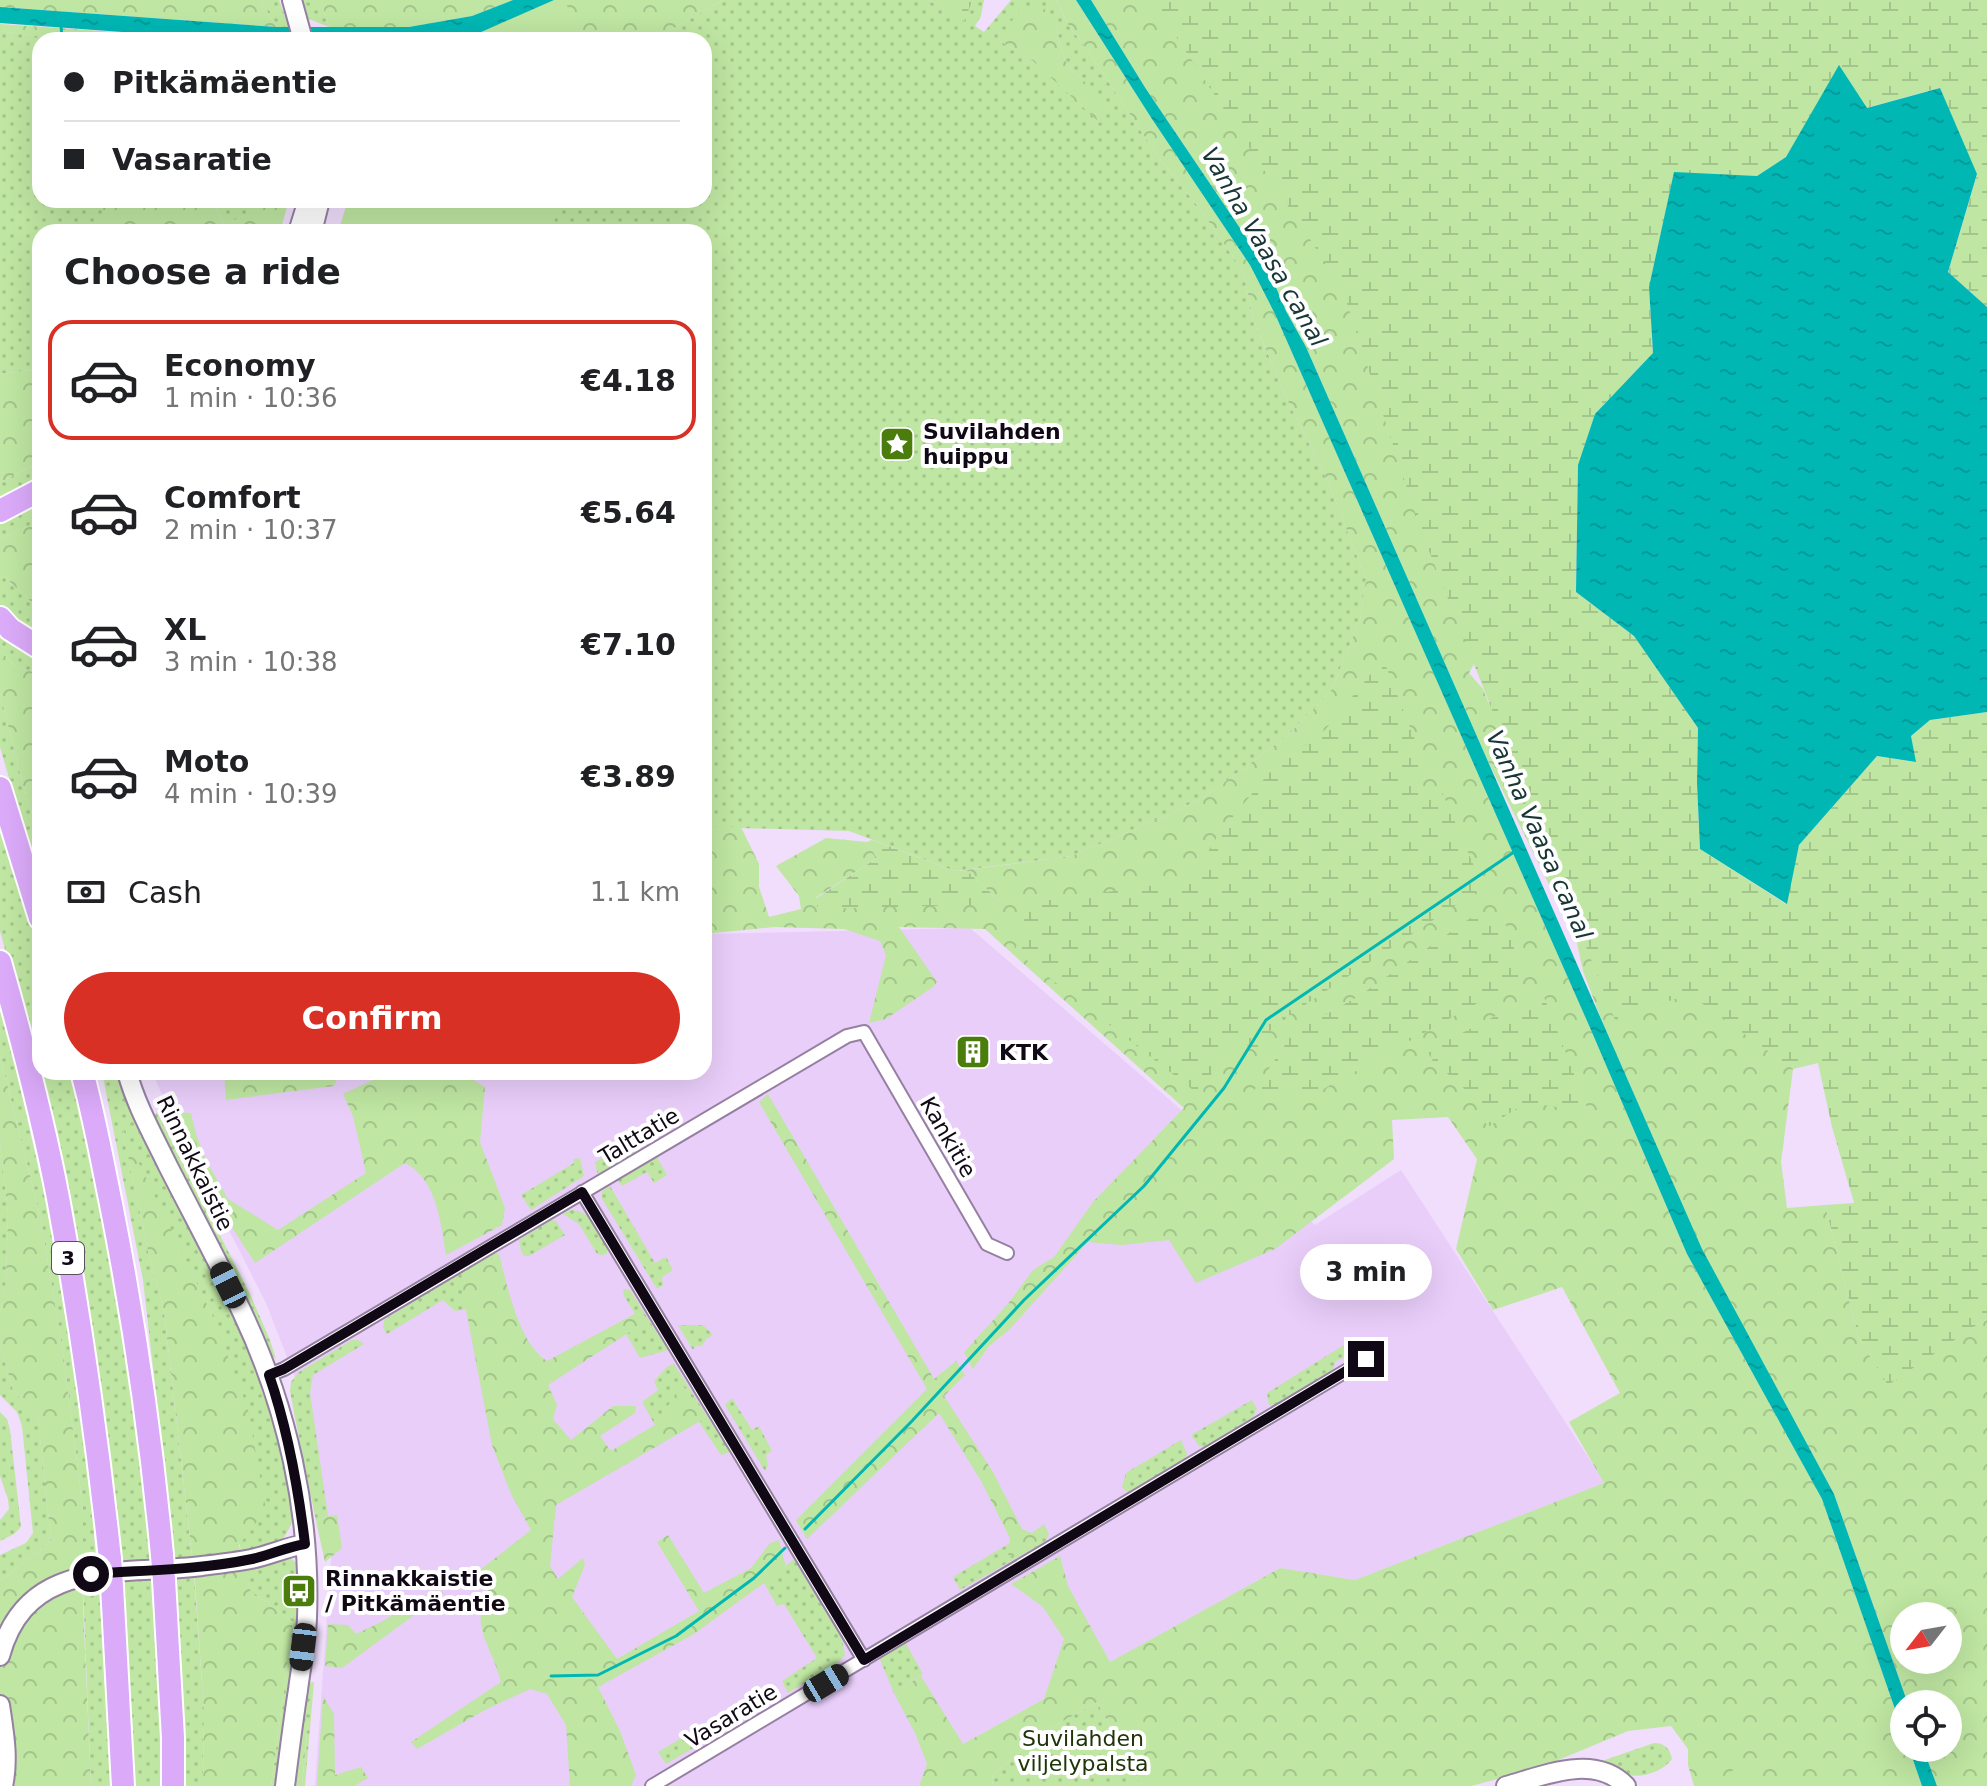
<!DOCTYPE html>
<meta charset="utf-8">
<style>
body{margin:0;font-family:"DejaVu Sans",sans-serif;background:#f6f6f6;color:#202124;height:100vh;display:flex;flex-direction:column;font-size:30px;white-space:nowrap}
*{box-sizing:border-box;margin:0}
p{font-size:26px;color:#757577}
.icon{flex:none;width:44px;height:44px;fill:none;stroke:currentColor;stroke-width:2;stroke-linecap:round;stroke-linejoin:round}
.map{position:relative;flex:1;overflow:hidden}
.sheet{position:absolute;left:32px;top:224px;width:680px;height:856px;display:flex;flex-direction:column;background:#fff;border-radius:24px;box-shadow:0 8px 32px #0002}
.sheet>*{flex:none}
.banner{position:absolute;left:32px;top:32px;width:680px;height:176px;border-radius:24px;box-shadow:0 8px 32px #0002;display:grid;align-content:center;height:176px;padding:0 32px;background:#fff}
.needle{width:52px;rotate:239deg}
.buttons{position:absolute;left:1890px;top:1602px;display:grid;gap:16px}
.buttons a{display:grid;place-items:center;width:72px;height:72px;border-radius:50%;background:#fff;box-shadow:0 8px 32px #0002;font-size:40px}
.end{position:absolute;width:36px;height:36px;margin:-18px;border:10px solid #100814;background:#fff;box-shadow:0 0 0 4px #fff}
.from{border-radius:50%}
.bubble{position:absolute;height:56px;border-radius:28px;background:#fff;box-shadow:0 8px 32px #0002;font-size:26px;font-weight:700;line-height:56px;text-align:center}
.car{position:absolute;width:24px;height:48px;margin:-24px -12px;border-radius:10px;box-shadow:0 0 6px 2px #0007;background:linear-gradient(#222 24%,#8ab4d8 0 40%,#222 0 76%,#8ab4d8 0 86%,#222 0)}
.banner b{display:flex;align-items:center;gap:28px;height:76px;font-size:30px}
.banner b+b{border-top:2px solid #e0e0e0}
.banner i{width:20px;height:20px;background:#202124}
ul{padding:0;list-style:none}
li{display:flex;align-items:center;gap:24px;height:120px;margin:0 16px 12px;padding:0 16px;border:4px solid transparent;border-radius:24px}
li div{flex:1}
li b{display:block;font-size:30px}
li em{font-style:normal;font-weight:700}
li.current{border-color:#d93025}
li>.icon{width:72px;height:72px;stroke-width:1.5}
h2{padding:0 32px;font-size:36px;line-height:96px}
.pay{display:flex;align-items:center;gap:20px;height:88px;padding:0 32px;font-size:30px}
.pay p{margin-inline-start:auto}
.button{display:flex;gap:16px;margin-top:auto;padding:16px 32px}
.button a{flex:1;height:92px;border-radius:48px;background:#d93025;color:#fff;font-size:32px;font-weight:700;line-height:92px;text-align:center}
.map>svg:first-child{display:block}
.built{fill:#e9cefa}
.green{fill:url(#green-dots);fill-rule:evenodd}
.forest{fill:url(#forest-crowns);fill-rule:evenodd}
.wetland{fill:url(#wetland-marsh)}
.pitch{fill:#bfe6a2}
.water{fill:url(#water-ripples)}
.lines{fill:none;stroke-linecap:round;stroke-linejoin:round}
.stream{stroke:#00b7b4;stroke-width:3}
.street-casing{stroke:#9580a2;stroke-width:16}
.secondary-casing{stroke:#9580a2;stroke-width:22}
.highway-casing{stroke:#fff;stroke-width:26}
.street{stroke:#fff;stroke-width:12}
.secondary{stroke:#fff;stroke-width:18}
.highway{stroke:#dbaaf9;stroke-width:22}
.highway-bridge-casing{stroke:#fff;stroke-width:26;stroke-linecap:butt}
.highway-bridge{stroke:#dbaaf9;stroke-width:22}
.route{stroke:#100814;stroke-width:10}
.labels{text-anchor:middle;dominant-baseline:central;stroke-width:8;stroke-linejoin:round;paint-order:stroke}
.shield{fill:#fff;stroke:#58525a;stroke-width:2}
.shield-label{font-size:20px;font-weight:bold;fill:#100814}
.poi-label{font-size:22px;font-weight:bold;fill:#100814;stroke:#fff;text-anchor:start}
.street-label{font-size:22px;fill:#100814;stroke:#fff}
.park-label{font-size:22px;fill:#20360a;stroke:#fff}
.water-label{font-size:24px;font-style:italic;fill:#183635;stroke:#fff}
</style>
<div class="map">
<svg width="1987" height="1786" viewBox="0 0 1987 1786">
<defs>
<pattern id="green-dots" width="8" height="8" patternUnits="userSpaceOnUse" patternTransform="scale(2)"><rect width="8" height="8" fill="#bfe6a2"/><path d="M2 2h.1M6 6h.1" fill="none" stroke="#a3c48b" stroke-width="1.8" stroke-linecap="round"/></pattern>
<pattern id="forest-crowns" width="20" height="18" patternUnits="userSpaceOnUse" patternTransform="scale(2)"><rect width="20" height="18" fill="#bfe6a2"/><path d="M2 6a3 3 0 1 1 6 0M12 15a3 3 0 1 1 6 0" fill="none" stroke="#a3c48b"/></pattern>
<pattern id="wetland-marsh" width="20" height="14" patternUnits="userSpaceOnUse" patternTransform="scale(2)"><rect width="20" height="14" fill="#bfe6a2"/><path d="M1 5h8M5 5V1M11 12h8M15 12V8" fill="none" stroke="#a3c48b"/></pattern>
<pattern id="water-ripples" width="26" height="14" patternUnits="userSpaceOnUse" patternTransform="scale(2)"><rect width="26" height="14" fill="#00b7b4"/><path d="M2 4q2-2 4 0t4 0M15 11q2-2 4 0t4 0" fill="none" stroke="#019c9a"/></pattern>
</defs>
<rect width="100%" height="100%" fill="#f0defc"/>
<path class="built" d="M970,928L1315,1225L1401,1170L1605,1483L1355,1580L1280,1568L927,1764L919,1786H315L332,1546L306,1406L266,1303L174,1122L152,1072H704V934Z"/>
<path class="green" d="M261,0H279L289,27H276Z
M299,0H321L329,27L304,17Z
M723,0H928L964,20L973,0H984L981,16L975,26L984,32L1011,0H1056L1069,26L1086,48L1157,155L1200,209L1243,271L1254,321L1287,399L1329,484L1366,579L1360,620L1331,691L1286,737L1210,793L1177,811L1072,856L955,871L849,831L704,827V232H545L555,200H704V40H653ZM1055,22L1062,52L1068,66L1084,81L1100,122L1032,60L998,40Z
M0,31L51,38L52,40H40V200H103V232H40V369L0,374Z
M212,200H259L263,206L225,225Z
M40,461V478L0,498V483Z
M40,505V521L0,539V524Z
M5,577L28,599L40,608V640L9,617L0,605V578Z
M0,627L40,655V674L16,667L0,651Z
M0,693L23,785L40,838V884L0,747Z
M0,815L40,949V1072H73L107,1229L104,1234L106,1242L110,1245L134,1390L152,1558L120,1565L76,1246C79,1240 77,1236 73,1231L38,1068L0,931Z
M0,1010L10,1043L48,1210L76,1360L91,1489L96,1564L83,1571V1510L64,1359L40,1215L0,1056Z
M102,1072H120L233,1309L261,1374L285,1463L293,1518L289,1529L283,1539L274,1546L241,1554L214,1319L123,1132L148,1251L164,1311L192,1557L175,1560L143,1280Z
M157,1112L250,1294L270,1340L276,1359L268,1353L153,1118Z
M0,1142L8,1213L6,1282L0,1314Z
M631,1143L635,1151L629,1157L598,1176L595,1162Z
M657,1157L667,1175L654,1183L647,1172L622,1186L618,1180Z
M580,1158L584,1176L531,1210L521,1195L574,1163L573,1159Z
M610,1186L655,1263L666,1257L673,1270L662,1277L663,1285L657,1289L602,1199V1191Z
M570,1210C592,1210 598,1231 607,1247V1253L603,1255L597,1254L579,1224L563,1214Z
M551,1220L556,1221L565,1235L529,1256H524L521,1251L519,1240Z
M491,1253L499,1254L461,1279L466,1309L455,1311L443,1300L387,1334L383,1328L384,1320Z
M624,1289L630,1290L668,1350L640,1358L626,1334L648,1320L640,1312L635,1314L623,1294Z
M678,1325H703L713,1335L706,1339L702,1346H696L693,1350Z
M352,1340H358L364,1344L313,1375L310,1393L328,1516L316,1521L298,1433L290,1391L291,1382L299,1372Z
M1352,1340L1354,1353L1349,1359L1344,1357L1335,1362L1333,1370L1274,1405H1269L1267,1393Z
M0,1344L13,1390L38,1417L51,1541L0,1581V1555L26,1543L33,1533L22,1426L17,1412L0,1395Z
M674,1364L730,1452L721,1455L699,1422L706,1417L683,1386L655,1425L642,1402L658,1390L654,1381L668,1366Z
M732,1398L752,1430L759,1426L772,1451L766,1455L768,1466L765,1471L725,1405Z
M1252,1400L1257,1409L1253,1417L1205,1447L1199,1446L1191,1435Z
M0,1412L7,1419L10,1430L21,1527L14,1534L0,1541V1520L9,1509L8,1499L0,1476Z
M1181,1440L1187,1454L1186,1458L1128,1493L1122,1487L1126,1473Z
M1049,1534L1045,1542L960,1590L953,1577L1010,1543L1009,1557Z
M290,1557L296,1563L298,1571L299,1633L278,1786H271L293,1622L250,1590L244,1567Z
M794,1559L842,1639L845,1655L839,1662L788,1693L782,1681L817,1658L784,1604L777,1606L764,1583Z
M194,1575L204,1711L203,1786H185L176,1578Z
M154,1577L164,1786H130L122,1580Z
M99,1585L107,1646L111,1786H91L83,1587Z
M905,1642L923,1674L894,1693L879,1657Z
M314,1682L305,1786H302L308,1721L299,1718L308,1683Z
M1097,1702L1142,1786H992L994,1774L1042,1733Z
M721,1715L728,1728L666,1764L658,1752Z
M1654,1743C1665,1743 1670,1749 1672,1759C1663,1771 1644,1778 1629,1775C1620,1774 1611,1768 1603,1764L1602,1761Z"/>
<path class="forest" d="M0,0H261L276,27L0,7Z
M321,0H513L472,16L409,27H329Z
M554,0H723L653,40H439L479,33Z
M1056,0H1076L1152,119L1250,265L1275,314L1591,1030L1687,1254L1822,1499L1904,1735V1748H1909L1922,1786H1694L1688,1765V1749L1671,1726L1628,1731L1539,1768L1471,1786H1142L1097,1702L1042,1733L994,1774L992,1786H919L927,1764L915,1733L894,1693L921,1676L963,1744L1044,1699L1064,1639L1043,1607L1011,1584L1060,1556L1068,1586L1110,1662L1280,1568L1355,1580L1604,1483L1569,1422L1620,1393L1562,1287L1493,1310L1456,1249L1477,1159L1448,1117L1392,1120L1394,1159L1275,1249L1196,1283L1169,1240L1122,1245L1088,1242L1009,1330L989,1346L973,1369L964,1352L1007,1305L1033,1270L1054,1257L1093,1202L1184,1108L985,929L899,927L937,982L933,987L886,1019L869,1023L886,955L880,941L844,929L774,927L704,934V826L741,827L759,864V887L769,917L801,909L799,896L776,866L826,838L867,842L877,858L815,898L1002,903L966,870L1072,856L1177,811L1210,793L1286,737L1331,691L1360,620L1366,579L1329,484L1287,399L1254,321L1243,271L1200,209L1157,155L1086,48L1069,26Z
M1091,0H1180L1264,70L1489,665L1474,664L1469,673L1483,689L1489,704L1505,714L1782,1030L1793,1069L1781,1162L1787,1208L1825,1205L1859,1339L1888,1384L1981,1322L1987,1320V1786H1937L1923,1748H1948V1704H1908L1834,1494L1702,1250L1603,1024L1583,971L1574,929L1562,911L1485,755L1306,347L1286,311L1269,271L1146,89ZM1904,1616H1948V1660H1904Z
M1042,6L1055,22L1062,52L1068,66L1101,97L1105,114L1100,123L1032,60L998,40L1021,8Z
M0,24L231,40H52L50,38L0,31Z
M103,200H212L225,225L262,206L259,200H289L280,232H103Z
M40,369V461L0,483V374Z
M40,521V608L28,599L5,577L0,578V539Z
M0,651L16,667L40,674V838L23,785L0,693Z
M0,1056L40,1215L64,1359L83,1510V1605L91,1786H0V1581L51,1541L38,1418L13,1390L0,1344V1314L6,1282L8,1213L0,1142Z
M224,1072H243L244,1076L281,1072L340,1073L334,1086L226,1100Z
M423,1072H461L485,1087L480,1142L505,1208L502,1225L446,1255C441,1224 437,1179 405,1163L255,1263L220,1209L173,1112L191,1113L196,1134L206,1160L228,1199L278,1230L366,1173L353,1116L343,1094L379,1077Z
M768,1094L934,1379L956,1361L965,1375L944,1396L993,1472L1022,1529L1032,1533L1044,1524L1049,1534L1008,1558L1010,1538L981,1481L939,1413L807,1539L796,1520L927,1389L759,1102Z
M122,1128L214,1319L248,1409L266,1510L239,1545L250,1590L293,1622L271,1786H203L204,1711L195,1582L164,1311L148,1251Z
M499,1254C507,1285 519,1344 547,1361L640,1311L648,1320L548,1385L557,1405L553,1419L571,1440L613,1406H636L635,1413L600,1436L611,1451L655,1425L682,1385L707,1417L556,1505L550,1566L558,1579L583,1558L585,1565L572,1597L617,1659L699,1611L657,1542L668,1535L704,1593L751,1568L770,1543L779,1540L786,1567L694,1634L598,1687L620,1731L636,1775L631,1786H570L566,1725L547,1694L530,1689L485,1710L417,1749L411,1742L501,1682C492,1645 467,1625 490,1587L480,1570L531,1530L511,1494L492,1445L460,1279Z
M337,1515L342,1548L325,1562L316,1521L328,1516Z
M436,1590L444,1593L342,1668L325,1666L328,1624L348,1625L356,1634L379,1623Z
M323,1696L334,1714L335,1775L361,1767L368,1778L354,1786H317Z
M302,1717L308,1720L302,1786H293Z"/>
<path class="wetland" d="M928,0H973L964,21Z
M1152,0H1987V307L1948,272L1977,175L1939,88L1866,108L1839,66L1786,157L1757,176L1674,173L1649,287L1653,353L1595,414L1578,466L1576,592L1634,636L1698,728L1697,783L1700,849L1786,904L1799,845L1877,756L1915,762L1911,736L1930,720L1987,712V1320L1981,1322L1888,1385L1859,1339L1825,1205L1854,1203L1832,1127L1818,1063L1793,1069L1689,994L1615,1020L1420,528L1342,288Z
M1383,659L1423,760V771L1418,791L1439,785L1483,887L1273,1026L1258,1051L1237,1040L1197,1093L1015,951L1029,903L1191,880L1218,835L1269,773L1325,730Z
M872,840L955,871L966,870L1003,904L818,909L815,899L877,858L867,842Z
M1472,917L1506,925L1524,977L1320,1091L1251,1095L1293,1033L1359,996Z
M1544,997L1589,1112L1537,1104L1519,1107L1488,1127L1467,1091L1433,1061L1427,1051L1505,1011Z"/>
<path class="pitch" d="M554,0H564L584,40H448L479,33Z
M348,200H559L552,232H338Z
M1743,1764L1753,1786H1719L1718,1780Z"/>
<path class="water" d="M513,0H554L479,33L439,40H231L0,23V7L276,27H409L472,16Z
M1076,0H1091L1146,89L1269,271L1286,311L1306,347L1702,1249L1834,1494L1908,1704H1904V1735L1822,1499L1687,1254L1591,1030L1275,314L1250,265L1152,119Z
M1839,65L1867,108L1940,88L1977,174L1948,272L1987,307V712L1930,720L1911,736L1916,762L1877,756L1799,845L1787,904L1700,849L1697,783L1698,728L1634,636L1576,592L1578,465L1595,414L1653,353L1649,287L1674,172L1757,176L1786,157Z
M1909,1748H1923L1937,1786H1922Z"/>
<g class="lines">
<path class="stream" d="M61,24L62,40
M805,1529L912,1421L1024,1300L1144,1186L1224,1088L1266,1020L1514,852
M551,1676L598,1675L676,1636L754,1578L785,1548"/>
<g class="street-casing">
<path id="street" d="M582,1192L864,1660
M269,1375L284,1369L847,1036L864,1032L987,1244L1007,1253
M652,1786L1366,1359"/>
</g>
<g class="secondary-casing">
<path id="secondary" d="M292,0L303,40
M298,232L308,200
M312,232L320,200
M127,1072C136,1105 153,1135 168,1166C193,1215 219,1263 242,1312C287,1407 311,1512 307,1618C306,1642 301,1666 298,1690C293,1722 289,1754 285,1786
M0,1656C27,1556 122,1576 202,1566C218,1564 235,1562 251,1559C270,1555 287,1547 305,1544
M0,1705C4,1732 9,1759 3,1786
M1506,1786C1543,1776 1594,1753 1626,1786"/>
</g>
<g class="highway-casing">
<path id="highway" d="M0,511L40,490
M0,618L10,629L40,648
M0,788L40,918
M0,962C22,1040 43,1119 58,1198C80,1318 97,1438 110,1559
M82,1072C94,1115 102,1160 111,1204C134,1320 151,1437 162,1555
M164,1580L173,1738V1786
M112,1586L123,1786"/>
</g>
<use href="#street" class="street"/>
<use href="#secondary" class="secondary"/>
<use href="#highway" class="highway"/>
<g class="highway-bridge-casing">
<path id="highway-bridge" d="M162,1555L164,1580
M110,1559L112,1586"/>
</g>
<use href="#highway-bridge" class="highway-bridge"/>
</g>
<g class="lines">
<path class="route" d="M91,1574C144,1570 199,1570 252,1559C270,1555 287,1547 305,1544C298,1486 288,1430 269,1375L284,1369L582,1192L864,1660L1366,1359"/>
</g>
<defs>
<g id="sight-square" transform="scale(1.8)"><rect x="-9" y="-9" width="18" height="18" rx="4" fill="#4b7d0d" stroke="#fff"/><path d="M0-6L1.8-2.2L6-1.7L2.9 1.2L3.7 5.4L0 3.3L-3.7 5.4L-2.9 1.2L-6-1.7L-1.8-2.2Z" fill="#fff"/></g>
<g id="building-square" transform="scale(1.8)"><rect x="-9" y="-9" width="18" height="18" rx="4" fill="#4b7d0d" stroke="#fff"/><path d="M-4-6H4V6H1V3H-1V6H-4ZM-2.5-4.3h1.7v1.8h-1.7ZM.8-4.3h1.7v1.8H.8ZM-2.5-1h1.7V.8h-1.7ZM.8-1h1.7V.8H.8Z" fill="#fff"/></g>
<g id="bus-square" transform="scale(1.8)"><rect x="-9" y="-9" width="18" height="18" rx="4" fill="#4b7d0d" stroke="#fff"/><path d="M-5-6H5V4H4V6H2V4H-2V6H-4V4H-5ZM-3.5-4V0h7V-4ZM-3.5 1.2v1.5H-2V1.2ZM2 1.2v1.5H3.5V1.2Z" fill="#fff"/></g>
</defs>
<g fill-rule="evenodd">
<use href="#sight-square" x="897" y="444"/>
<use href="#building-square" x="973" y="1052"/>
<use href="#bus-square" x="299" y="1591"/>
</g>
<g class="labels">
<rect class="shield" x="52" y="1242" width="32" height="32" rx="6"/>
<g class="shield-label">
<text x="68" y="1258">3</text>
</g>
<g class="poi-label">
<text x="923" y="431">Suvilahden<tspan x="923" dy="25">huippu</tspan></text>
<text x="999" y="1052">KTK</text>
<text x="325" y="1578">Rinnakkaistie<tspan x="325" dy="25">/ Pitkämäentie</tspan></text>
</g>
<g class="street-label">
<text transform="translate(639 1136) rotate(-31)">Talttatie</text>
<text transform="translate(948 1137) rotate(60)">Kankitie</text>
<text transform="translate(195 1163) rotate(64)">Rinnakkaistie</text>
<text transform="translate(731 1716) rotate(-31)">Vasaratie</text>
</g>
<g class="park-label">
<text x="1083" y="1738">Suvilahden<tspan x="1083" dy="25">viljelypalsta</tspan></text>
</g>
<g class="water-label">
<text transform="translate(1264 247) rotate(60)">Vanha Vaasa canal</text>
<text transform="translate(1539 835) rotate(66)">Vanha Vaasa canal</text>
</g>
</g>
</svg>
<div class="buttons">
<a><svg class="needle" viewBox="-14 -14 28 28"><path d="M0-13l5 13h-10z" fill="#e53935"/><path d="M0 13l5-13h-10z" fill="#757577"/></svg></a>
<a><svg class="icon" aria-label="locate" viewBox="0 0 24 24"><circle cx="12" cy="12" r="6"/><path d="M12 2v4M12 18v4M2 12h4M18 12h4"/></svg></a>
</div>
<i class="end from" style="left:91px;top:1574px"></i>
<i class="end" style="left:1366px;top:1359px"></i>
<div class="bubble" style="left:1300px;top:1244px;width:132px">3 min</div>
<i class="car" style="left:228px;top:1285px;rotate:334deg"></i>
<i class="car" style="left:303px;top:1647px;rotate:187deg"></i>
<i class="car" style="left:826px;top:1683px;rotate:59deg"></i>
<div class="banner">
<b><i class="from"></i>Pitkämäentie</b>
<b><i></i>Vasaratie</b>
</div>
<section class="sheet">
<h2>Choose a ride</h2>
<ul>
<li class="current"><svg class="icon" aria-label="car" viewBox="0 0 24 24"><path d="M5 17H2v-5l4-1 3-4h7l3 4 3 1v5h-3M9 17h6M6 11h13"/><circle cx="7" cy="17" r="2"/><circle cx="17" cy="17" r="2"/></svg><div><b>Economy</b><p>1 min · 10:36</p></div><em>€4.18</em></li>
<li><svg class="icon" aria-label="car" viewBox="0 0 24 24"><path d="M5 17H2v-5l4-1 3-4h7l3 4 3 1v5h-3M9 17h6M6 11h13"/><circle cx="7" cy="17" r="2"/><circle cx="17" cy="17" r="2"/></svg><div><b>Comfort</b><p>2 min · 10:37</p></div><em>€5.64</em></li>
<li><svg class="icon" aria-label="car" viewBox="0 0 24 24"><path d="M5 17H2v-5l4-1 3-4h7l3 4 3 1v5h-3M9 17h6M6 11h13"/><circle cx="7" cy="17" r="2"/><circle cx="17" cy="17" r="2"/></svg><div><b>XL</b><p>3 min · 10:38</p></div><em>€7.10</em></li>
<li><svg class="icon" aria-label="car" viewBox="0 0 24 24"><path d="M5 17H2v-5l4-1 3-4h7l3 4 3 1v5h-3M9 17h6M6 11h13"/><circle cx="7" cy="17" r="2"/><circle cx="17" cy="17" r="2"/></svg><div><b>Moto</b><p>4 min · 10:39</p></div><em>€3.89</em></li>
</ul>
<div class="pay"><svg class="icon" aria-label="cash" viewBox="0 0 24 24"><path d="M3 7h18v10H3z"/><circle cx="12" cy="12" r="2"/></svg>Cash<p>1.1 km</p></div>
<div class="button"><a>Confirm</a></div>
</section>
</div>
